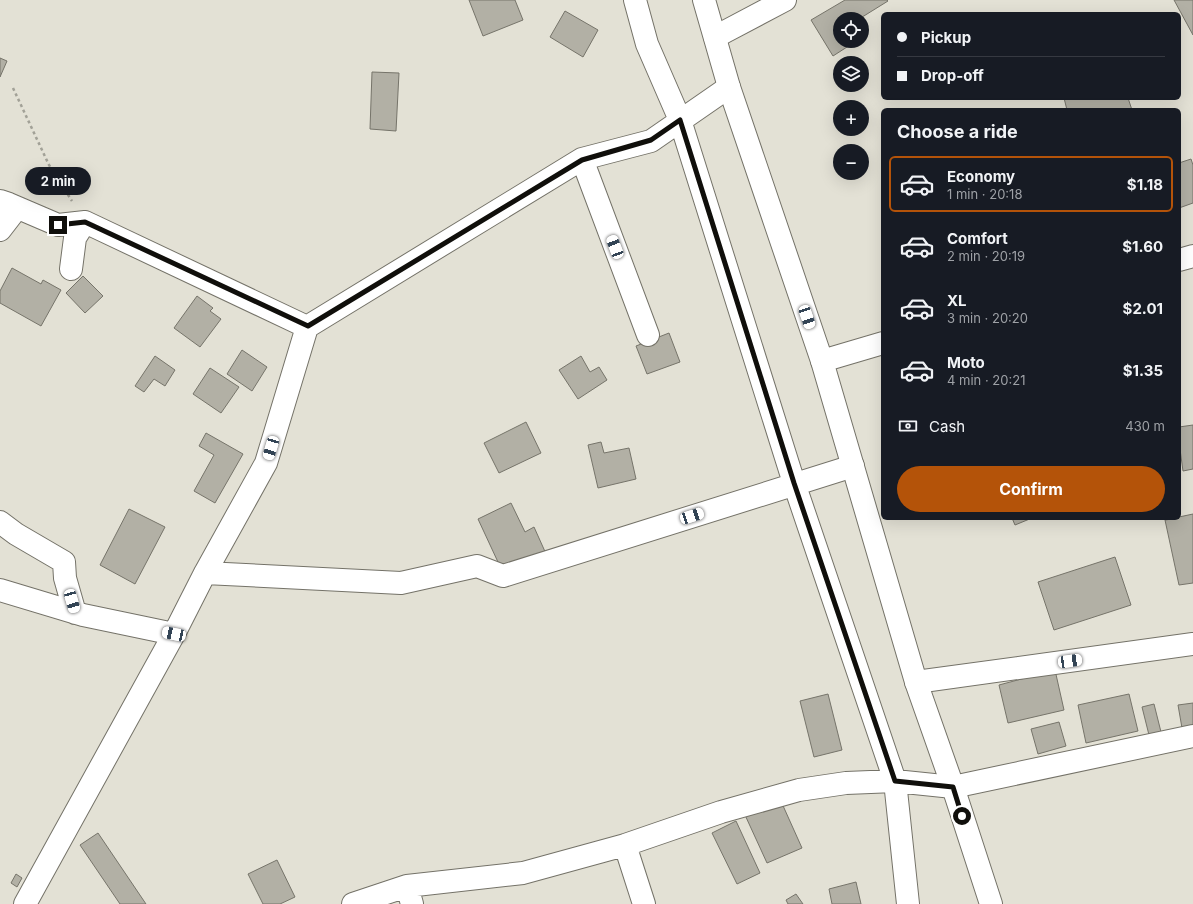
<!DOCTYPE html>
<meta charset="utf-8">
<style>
body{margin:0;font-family:Inter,sans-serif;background:#242831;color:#f1f3f6;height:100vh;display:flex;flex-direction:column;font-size:15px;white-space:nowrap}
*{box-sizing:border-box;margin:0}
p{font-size:13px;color:#9ea1a6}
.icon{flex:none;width:22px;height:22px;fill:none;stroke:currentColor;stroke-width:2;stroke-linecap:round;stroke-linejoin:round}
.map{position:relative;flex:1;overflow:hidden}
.panel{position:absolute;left:881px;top:108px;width:300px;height:412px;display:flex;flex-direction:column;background:#171b24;border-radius:6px;box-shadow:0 4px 16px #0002}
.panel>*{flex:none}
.guide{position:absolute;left:881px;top:12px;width:300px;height:88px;border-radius:6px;box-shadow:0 4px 16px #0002;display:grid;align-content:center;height:88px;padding:0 16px;background:#171b24}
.tools{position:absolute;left:833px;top:12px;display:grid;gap:8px}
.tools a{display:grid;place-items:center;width:36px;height:36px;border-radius:50%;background:#171b24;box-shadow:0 4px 16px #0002;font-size:20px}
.end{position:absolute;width:18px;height:18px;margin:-9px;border:5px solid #100f0b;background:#fff;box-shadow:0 0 0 2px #fff}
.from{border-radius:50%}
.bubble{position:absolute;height:28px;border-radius:14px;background:#171b24;box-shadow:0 4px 16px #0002;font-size:13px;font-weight:700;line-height:28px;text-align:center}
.car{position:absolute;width:12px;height:24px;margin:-12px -6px;border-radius:5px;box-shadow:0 0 3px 1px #0007;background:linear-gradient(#fff 24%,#345 0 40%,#fff 0 76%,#345 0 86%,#fff 0)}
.guide b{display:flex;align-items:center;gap:14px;height:38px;font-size:15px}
.guide b+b{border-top:1px solid #363941}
.guide i{width:10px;height:10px;background:#f1f3f6}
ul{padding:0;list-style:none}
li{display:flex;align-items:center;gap:12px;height:56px;margin:0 8px 6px;padding:0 8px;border:2px solid transparent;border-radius:6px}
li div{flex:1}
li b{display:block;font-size:15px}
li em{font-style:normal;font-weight:700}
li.current{border-color:#b45309}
li>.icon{width:36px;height:36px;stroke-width:1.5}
h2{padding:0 16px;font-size:18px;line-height:48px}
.pay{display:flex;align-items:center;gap:10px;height:44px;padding:0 16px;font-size:15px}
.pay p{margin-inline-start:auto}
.button{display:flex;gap:8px;margin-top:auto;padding:8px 16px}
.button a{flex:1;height:46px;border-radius:24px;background:#b45309;color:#fff;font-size:16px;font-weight:700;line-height:46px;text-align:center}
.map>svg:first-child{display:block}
.building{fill:#b2b0a5;stroke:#76746a}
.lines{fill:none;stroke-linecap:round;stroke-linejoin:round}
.minor-casing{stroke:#747268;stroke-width:24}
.major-casing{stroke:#747268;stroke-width:24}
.path{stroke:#a2a197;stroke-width:2.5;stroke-dasharray:3 3;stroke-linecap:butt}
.minor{stroke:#fff;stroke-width:22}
.major{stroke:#fff;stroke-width:22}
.route{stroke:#100f0b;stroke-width:5}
</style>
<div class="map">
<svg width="1193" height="904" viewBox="0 0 1193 904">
<rect width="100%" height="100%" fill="#e3e1d5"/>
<path class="building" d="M469,0H515L523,20L483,36Z
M845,0H887L888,1L859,19H840V31L838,32L840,35V41H843L847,47L833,56L811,20Z
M1174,0H1193V35Z
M565,11L598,30L583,57L550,37Z
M0,58L7,61L0,77Z
M372,72L399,73L396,131L370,129Z
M1064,98H1128L1132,110H1067Z
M1191,159L1193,165V203L1179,208V163Z
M12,268L41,284L43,280L61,290L41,326L0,303V291Z
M83,276L103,296L85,313L66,293Z
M197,296L213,308L210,311L221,319L200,347L174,328Z
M669,333L680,362L647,374L636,346Z
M242,350L267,367L252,391L227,374Z
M155,356L175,370L165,386L154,379L144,392L135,386Z
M581,356L590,372L599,367L607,380L578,399L559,370Z
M210,368L239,387L221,413L193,394Z
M526,422L541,453L499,473L484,443Z
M1193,425V469L1183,471L1179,442V427Z
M206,433L243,454L215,503L194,491L214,455L199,446Z
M601,442L604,453L629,448L636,479L598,488L588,445Z
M511,503L525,532L534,527L547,556L504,575L478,519Z
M129,509L165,527L135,584L100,565Z
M1193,514V583L1179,585L1165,520L1179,518V517Z
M1012,518H1032L1015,525Z
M1115,557L1131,605L1054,630L1038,582Z
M1055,670L1064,710L1008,723L999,685Z
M828,694L842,750L814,757L800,701Z
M1129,694L1138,731L1086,743L1078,705Z
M1193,703V726L1182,728L1178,705Z
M1154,704L1161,732L1149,735L1142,707Z
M1059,722L1066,746L1038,754L1031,729Z
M780,799L802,848L767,863L745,815Z
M736,821L760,873L737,884L712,833Z
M98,833L146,904H120L80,845Z
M277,860L295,897L280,904H263L248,874Z
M16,874L22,878L17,887L11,883Z
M856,882L861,904H832L829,889Z
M796,894L803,904H788L786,900Z"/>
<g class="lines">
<g class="minor-casing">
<path id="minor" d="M635,0L647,44L680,120L794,483L895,781L908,904
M715,37L785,0
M582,159L648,335
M0,201L9,204L58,225L85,222L307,327L582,159L651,141L729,87
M0,230L17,208
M1179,260L1193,256
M71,269L75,238L85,222
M822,361L883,343
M0,522L16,534L64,562L65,578L75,613
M205,573L401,583L477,566L503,576L853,466
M0,590L83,615L174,634
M916,682L1193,644
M625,845L644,904
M407,886L412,904
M25,904L174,634L205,573L266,463L307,327
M353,904L407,886L523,873L625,845L721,812L799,790L846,783L895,781L953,787L1193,736"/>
</g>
<g class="major-casing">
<path id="major" d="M704,0L729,87L822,361L916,682L953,787L991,904"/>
</g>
<path class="path" d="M13,88L49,165L72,201"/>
<use href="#minor" class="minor"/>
<use href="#major" class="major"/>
</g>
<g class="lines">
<path class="route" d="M58,225L85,222L308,326L582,160L651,140L680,120L794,483L895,781L953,787L962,816"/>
</g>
</svg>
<div class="tools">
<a><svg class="icon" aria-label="locate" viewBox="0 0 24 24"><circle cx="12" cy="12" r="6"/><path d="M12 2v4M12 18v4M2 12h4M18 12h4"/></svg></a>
<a><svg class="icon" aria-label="layers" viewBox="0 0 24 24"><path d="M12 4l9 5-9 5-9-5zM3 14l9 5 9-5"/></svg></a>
<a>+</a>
<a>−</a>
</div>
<i class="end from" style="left:962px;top:816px"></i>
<i class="end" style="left:58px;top:225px"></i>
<div class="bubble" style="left:25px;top:167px;width:66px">2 min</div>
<i class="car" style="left:615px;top:247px;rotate:339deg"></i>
<i class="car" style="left:807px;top:317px;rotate:161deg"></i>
<i class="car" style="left:271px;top:448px;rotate:197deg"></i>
<i class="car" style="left:692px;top:516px;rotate:72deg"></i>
<i class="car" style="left:72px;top:601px;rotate:164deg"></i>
<i class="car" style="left:174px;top:634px;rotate:282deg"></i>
<i class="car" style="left:1070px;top:661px;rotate:82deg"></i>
<div class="guide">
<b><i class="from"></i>Pickup</b>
<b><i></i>Drop-off</b>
</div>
<section class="panel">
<h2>Choose a ride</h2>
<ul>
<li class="current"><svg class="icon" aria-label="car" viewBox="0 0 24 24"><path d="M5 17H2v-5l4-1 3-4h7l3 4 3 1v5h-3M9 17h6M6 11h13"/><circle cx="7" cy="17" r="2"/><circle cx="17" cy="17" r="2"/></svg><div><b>Economy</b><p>1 min · 20:18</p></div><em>$1.18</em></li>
<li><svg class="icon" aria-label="car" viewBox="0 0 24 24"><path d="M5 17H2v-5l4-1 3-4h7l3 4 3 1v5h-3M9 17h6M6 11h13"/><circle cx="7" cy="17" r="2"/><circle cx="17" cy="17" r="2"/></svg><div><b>Comfort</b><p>2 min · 20:19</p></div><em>$1.60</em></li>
<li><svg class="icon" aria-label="car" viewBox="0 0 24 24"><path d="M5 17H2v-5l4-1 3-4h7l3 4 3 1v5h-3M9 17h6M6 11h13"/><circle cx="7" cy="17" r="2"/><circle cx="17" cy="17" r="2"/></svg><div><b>XL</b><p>3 min · 20:20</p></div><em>$2.01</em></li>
<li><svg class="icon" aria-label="car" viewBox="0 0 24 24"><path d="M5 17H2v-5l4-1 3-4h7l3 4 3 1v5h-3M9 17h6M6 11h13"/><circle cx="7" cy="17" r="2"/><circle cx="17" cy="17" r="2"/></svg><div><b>Moto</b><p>4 min · 20:21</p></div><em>$1.35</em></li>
</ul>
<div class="pay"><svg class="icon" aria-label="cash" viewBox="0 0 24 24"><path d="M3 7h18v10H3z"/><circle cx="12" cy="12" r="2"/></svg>Cash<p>430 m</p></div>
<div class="button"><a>Confirm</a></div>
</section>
</div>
